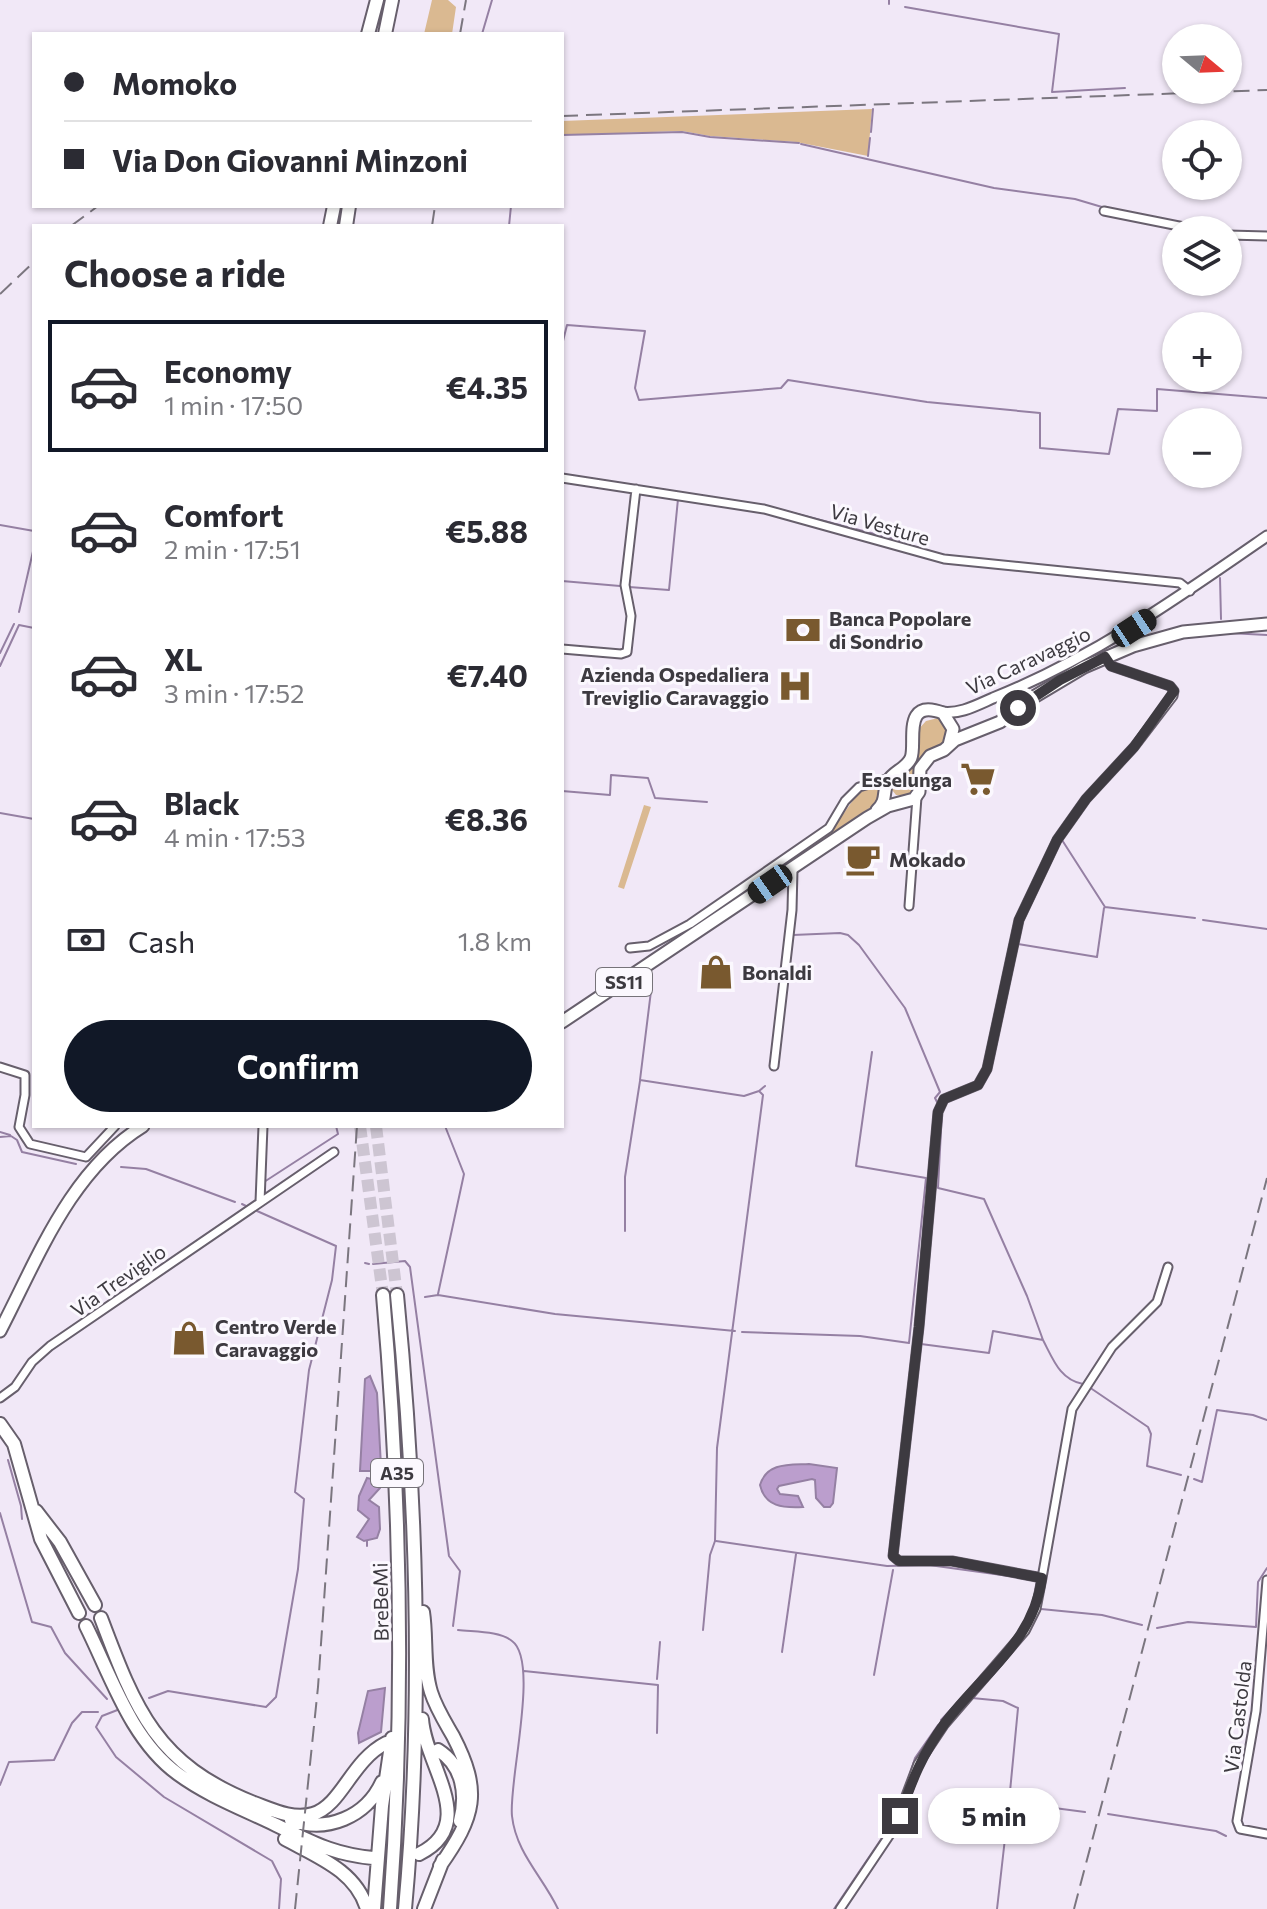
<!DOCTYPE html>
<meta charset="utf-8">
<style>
body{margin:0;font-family:Commissioner,sans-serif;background:#f2f2f3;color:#2b2b33;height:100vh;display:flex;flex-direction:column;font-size:30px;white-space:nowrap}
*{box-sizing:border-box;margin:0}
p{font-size:26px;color:#7c7c81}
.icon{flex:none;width:44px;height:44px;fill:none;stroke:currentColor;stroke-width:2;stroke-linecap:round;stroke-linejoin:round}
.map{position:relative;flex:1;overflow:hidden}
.details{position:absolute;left:32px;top:224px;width:532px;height:904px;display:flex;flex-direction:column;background:#fff;border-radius:0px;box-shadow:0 2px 6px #0004}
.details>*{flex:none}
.guide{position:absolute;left:32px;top:32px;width:532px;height:176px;border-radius:0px;box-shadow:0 2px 6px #0004;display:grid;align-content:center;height:176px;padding:0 32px;background:#fff}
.needle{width:52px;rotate:109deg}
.fabs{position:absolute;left:1162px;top:24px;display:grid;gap:16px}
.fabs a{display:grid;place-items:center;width:80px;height:80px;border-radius:50%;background:#fff;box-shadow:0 2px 6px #0004;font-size:40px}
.end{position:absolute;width:36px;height:36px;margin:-18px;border:10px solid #3d3a40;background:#fff;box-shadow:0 0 0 4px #fff}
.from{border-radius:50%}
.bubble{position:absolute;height:56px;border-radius:28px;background:#fff;box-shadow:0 2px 6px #0004;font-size:26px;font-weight:700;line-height:56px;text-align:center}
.car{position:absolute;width:24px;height:48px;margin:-24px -12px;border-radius:10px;box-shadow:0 0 6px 2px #0007;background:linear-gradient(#222 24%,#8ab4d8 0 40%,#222 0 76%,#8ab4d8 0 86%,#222 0)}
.guide b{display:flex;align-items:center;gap:28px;height:76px;font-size:30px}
.guide b+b{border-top:2px solid #e1e1e2}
.guide i{width:20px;height:20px;background:#2b2b33}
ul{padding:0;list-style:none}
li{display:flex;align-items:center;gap:24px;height:132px;margin:0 16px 12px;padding:0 16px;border:4px solid transparent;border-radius:0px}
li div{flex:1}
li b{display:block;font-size:30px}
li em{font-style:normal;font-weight:700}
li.on{border-color:#111827}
li>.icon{width:72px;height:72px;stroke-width:1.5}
h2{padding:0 32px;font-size:36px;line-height:96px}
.pay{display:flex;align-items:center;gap:20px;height:88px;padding:0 32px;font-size:30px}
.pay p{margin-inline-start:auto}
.action{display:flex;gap:16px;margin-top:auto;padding:16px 32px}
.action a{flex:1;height:92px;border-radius:48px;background:#111827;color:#fff;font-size:32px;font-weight:700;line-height:92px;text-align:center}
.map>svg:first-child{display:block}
.green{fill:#dab991}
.water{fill:#bb9ecd;stroke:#9580a3;stroke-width:2}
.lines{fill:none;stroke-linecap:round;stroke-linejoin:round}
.stream{stroke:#9580a3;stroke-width:2}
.motorway-tunnel{stroke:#cdc5d2;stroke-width:12;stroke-dasharray:12 6;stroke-linecap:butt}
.minor-casing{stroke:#675f6c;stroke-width:11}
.tertiary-casing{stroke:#675f6c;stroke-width:13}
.primary-casing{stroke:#675f6c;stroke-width:15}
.motorway-casing{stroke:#675f6c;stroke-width:16}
.minor{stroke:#fff;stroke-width:7}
.tertiary{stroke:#fff;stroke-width:9}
.primary{stroke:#fff;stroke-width:11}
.motorway{stroke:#fff;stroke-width:12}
.rail{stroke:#7b767f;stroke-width:2;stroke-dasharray:16 8;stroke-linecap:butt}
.route{stroke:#3d3a40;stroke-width:10}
.labels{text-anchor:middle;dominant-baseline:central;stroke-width:6;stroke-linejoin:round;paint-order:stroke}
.shield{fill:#fbf8fe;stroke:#767379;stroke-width:2}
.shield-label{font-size:18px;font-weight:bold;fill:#3d3a40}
.street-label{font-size:20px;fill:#3d3a40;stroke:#fbf8fe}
.poi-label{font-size:20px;font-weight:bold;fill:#3d3a40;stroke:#fbf8fe;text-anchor:start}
</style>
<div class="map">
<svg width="1267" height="1909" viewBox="0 0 1267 1909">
<rect width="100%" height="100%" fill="#f1e8f7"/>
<path class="green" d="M432,0H448L456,7L452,34H424Z
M872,109L868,156L796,142L710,136L682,131L562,135V121Z
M938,718L948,727L944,745C906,761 924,764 911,792L906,796L896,795L892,790L894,780L916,758L917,731L926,721Z
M873,786L881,790L878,802L794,862L791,858L834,827L861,789Z
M644,805L651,807L624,889L618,887Z"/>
<path class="water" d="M370,1376L377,1393L381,1466L378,1471H360L365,1379Z
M809,1464L837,1468L833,1503L830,1507H824L816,1498L815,1480L812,1479L779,1486L777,1489L780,1494L798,1496L803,1507C783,1508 765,1507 760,1485C767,1462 790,1465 809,1464Z
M367,1478L381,1481L380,1488L369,1500L379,1507L380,1529L377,1538L364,1541L357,1537L369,1519L358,1510L359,1496Z
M385,1688L381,1732L359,1743L358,1733L368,1691Z"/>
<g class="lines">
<path class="stream" d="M889,4V0
M905,7L1059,34L1052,92L1125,88
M482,34L492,0
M871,132L873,109
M562,135L682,132L710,137L799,143
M801,144L994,188L1075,199L1102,207
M868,156L870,138
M509,226L511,206
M1199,227L1213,230
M562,345L567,325L645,331L635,388L639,400L781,388L788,380L927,402L1040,413V448L1109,454L1118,409L1157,411V389L1267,398
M766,506L906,542
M0,525L34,531
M1220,578L1221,619
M562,581L620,586
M629,587L669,590L678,499
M19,612L34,547
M1229,633L1267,635
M0,653L14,624
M0,666L19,625L34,628
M562,791L610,795L611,775L648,778L655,798L707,802
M0,813L34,819
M1062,840L1105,907L1195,918
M1203,920L1267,929
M793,935L840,933L848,935L859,945L905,1008L940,1092L935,1098L937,1102
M1018,944L1097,957L1104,908
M652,983L640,1080L744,1096L759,1091L765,1086
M872,1052L856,1166L926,1178L909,1343
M942,1111L938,1188L984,1199L1027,1296L1043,1340
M0,1132L10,1135
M0,1137L11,1136L17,1140L22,1152L76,1164
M121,1167L146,1169L235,1202
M264,1182L338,1134L336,1126
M242,1204L246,1206
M625,1231V1177L640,1081
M365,1263L369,1264
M373,1264L405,1261L410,1267L449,1556L460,1571L453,1626
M438,1294L464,1174L445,1126
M425,1297L438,1295L555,1314L735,1331
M742,1332L860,1336L909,1343
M921,1344L989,1353L993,1331L1043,1340C1053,1359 1060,1380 1083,1384
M1089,1387L1148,1427L1151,1434L1147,1466L1181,1475
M8,1460L21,1506L22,1519
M1194,1479L1202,1482L1217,1410L1253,1415L1267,1420
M0,1513L32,1622L51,1627L65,1653L107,1699
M716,1541L887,1566L929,1565L1031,1579
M367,1546V1541
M1033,1606L1037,1581
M1041,1609L1102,1615L1142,1625
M1157,1628L1188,1622L1256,1627L1258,1582L1267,1568
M458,1630C474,1632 500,1631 512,1641C540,1661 508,1783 512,1816C516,1853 543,1877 558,1909
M703,1630L710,1555L715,1541L717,1448L763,1095L759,1091
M782,1652L796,1554
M524,1671L658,1685L657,1733
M874,1675L893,1570
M657,1679L660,1642
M149,1698L168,1691L266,1707L276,1697L298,1569L304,1499L295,1492L309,1370L332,1280L336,1246L257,1211
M972,1698L1003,1701L1018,1708L1009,1802L1085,1812
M120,1709L102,1716L96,1727L116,1757L164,1797L272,1861L281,1879L279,1909
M941,1720L972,1687
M0,1785L9,1762L54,1760L72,1723L82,1712H98
M906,1787L915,1758L938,1725
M1108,1814L1216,1831L1226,1836
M834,1909L892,1823
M997,1909L1009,1803"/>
<path class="motorway-tunnel" d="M360,1126L383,1295
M376,1126L397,1295"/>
<g class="minor-casing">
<path id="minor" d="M1104,211L1199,230
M1228,235L1267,236
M562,478L764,509L944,559L1180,583L1190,591
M562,649L621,654L627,652L631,616L625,585L636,489
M909,906L917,797
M630,948L649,946L690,924L829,828L845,801L859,787L890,778
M774,1066L792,910L793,869
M0,1067L25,1075V1095L19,1127L30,1144L86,1157L115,1126
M260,1202L263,1126
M0,1398L15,1387L32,1362L50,1346L334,1152
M1042,1578L1072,1409L1112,1347L1157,1302L1168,1267
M1267,1580L1256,1711L1237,1821L1240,1829L1267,1834
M840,1909L893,1830L918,1764L944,1725L1025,1631L1036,1609L1042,1578L1037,1577L952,1561H899L893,1556L919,1327L938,1112L944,1099L978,1085L987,1069L1019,920L1057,840L1086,799L1134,747L1173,696L1174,691L1170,686L1111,666L1105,657"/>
</g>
<g class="tertiary-casing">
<path id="tertiary" d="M941,712C959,715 977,705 993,698C1093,658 1179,597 1267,536"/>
</g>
<g class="primary-casing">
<path id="primary" d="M877,810C888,800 882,792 888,781C894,771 906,769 911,758C917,744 901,697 943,713L953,729L949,745
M562,1022L867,818L888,806L914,799L919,792L920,769L930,756L944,750L955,740L1000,722L1027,701L1084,667L1133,646L1183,632L1267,624
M0,1331C38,1258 70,1171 143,1126"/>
</g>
<g class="motorway-casing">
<path id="motorway" d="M368,34L377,0
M385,34L392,0
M330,226L334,206
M346,226L349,206
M383,1295C401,1500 405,1703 390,1909
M397,1295C417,1499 424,1704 405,1909
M0,1424L14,1444L41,1539L79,1613
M36,1511L60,1542L95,1605
M423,1612C427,1638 423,1666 431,1692C436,1708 445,1722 453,1736C482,1792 475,1816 440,1866
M101,1618C136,1711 156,1764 254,1803C273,1810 293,1820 313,1814C342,1805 351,1761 386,1743
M86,1626C111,1676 131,1740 178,1774C208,1796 243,1809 276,1825C312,1842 332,1854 373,1858
M438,1750C463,1766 467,1794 460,1821
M291,1820C327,1833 366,1817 382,1782
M285,1839C318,1857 356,1871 367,1909
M419,1854C480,1824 425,1766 422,1719
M374,1909L382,1806L392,1738
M424,1909L443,1860"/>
</g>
<use href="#minor" class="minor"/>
<use href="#tertiary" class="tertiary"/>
<use href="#primary" class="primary"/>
<use href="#motorway" class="motorway"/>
<path class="rail" d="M460,34L466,0
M562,116L1267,90
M71,226L98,206
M432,226L435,206
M0,294L34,262
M295,1909L318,1687L357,1126
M1074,1909L1267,1178"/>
</g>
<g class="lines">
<path class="route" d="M900,1816C911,1782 923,1753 945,1723C982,1674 1033,1643 1042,1578L952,1561H899L893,1556L919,1327L938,1112L944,1099L978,1085L987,1069L1019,920L1057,840L1086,799L1134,747L1174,691L1170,686L1111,666L1105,657L1060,680L1018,708"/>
</g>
<defs>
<g id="bank-bare" transform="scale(2.76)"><path d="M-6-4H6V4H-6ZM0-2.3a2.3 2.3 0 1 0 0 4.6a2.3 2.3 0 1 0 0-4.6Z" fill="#79592f" stroke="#fbf8fe" stroke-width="2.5" paint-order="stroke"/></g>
<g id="hospital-bare" transform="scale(2.76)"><path d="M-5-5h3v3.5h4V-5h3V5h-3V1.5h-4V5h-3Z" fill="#79592f" stroke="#fbf8fe" stroke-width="2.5" paint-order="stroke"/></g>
<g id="supermarket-bare" transform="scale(2.76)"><path d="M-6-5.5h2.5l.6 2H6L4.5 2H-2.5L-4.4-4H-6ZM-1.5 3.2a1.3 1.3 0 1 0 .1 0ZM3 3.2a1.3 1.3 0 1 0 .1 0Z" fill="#79592f" stroke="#fbf8fe" stroke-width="2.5" paint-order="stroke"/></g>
<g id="cafe-bare" transform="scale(2.76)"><path d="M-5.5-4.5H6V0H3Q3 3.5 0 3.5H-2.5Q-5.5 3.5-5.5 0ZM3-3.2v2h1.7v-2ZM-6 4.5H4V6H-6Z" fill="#79592f" stroke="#fbf8fe" stroke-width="2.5" paint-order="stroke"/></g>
<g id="shop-bare" transform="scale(2.76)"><path d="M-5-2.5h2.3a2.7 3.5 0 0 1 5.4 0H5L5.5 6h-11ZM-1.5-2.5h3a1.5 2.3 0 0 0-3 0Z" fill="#79592f" stroke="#fbf8fe" stroke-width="2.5" paint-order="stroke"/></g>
</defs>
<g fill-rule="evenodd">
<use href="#bank-bare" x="803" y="630"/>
<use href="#hospital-bare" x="795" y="686"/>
<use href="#supermarket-bare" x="978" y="779"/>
<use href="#cafe-bare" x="863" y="859"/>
<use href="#shop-bare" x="716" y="972"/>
<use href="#shop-bare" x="189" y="1338"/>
</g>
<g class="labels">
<g class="shield">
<rect x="596" y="968" width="56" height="28" rx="6"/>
<rect x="371" y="1459" width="52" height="28" rx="6"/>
</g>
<g class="shield-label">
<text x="624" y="982">SS11</text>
<text x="397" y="1473">A35</text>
</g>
<g class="street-label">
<text transform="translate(880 524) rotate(16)">Via Vesture</text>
<text transform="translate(1028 660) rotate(-25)">Via Caravaggio</text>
<text transform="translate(118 1280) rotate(-35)">Via Treviglio</text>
<text transform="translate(380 1602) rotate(-91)">BreBeMi</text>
<text transform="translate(1237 1717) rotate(-83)">Via Castolda</text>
</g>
<g class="poi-label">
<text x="829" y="618">Banca Popolare<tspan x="829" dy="23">di Sondrio</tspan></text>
<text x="769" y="674" text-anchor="end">Azienda Ospedaliera<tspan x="769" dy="23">Treviglio Caravaggio</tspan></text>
<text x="952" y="779" text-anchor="end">Esselunga</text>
<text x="889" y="859">Mokado</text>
<text x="742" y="972">Bonaldi</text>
<text x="215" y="1326">Centro Verde<tspan x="215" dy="23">Caravaggio</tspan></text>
</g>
</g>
</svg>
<div class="fabs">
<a><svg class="needle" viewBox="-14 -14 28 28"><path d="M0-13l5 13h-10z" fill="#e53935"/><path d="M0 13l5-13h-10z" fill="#7c7c81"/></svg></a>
<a><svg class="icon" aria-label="locate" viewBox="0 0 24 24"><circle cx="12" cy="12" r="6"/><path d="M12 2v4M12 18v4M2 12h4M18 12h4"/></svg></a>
<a><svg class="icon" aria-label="layers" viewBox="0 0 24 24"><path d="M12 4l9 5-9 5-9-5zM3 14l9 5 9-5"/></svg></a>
<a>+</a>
<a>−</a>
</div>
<i class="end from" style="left:1018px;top:708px"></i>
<i class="end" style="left:900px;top:1816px"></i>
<div class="bubble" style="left:928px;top:1788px;width:132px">5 min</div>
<i class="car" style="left:1134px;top:628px;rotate:57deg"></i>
<i class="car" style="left:770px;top:884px;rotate:235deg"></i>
<div class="guide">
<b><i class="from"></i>Momoko</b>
<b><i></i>Via Don Giovanni Minzoni</b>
</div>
<section class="details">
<h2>Choose a ride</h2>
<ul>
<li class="on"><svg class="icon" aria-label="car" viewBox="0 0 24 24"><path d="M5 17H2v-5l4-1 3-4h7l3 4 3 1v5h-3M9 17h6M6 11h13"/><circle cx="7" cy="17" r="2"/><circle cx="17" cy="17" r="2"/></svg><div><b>Economy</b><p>1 min · 17:50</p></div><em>€4.35</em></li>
<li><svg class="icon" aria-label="car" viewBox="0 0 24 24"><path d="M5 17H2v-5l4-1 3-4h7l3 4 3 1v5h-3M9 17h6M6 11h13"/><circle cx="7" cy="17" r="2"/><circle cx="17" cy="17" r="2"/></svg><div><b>Comfort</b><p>2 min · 17:51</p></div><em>€5.88</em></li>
<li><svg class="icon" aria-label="car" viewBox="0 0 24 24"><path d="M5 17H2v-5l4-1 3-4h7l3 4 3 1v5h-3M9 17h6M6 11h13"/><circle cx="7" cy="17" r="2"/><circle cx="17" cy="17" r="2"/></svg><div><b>XL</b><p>3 min · 17:52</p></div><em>€7.40</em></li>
<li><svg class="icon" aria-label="car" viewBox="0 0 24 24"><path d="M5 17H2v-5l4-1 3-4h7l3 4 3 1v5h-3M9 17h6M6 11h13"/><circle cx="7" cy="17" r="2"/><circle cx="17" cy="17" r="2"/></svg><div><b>Black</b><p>4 min · 17:53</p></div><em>€8.36</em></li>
</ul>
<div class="pay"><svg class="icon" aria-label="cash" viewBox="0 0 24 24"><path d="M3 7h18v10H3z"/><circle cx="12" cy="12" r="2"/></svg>Cash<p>1.8 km</p></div>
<div class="action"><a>Confirm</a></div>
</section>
</div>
